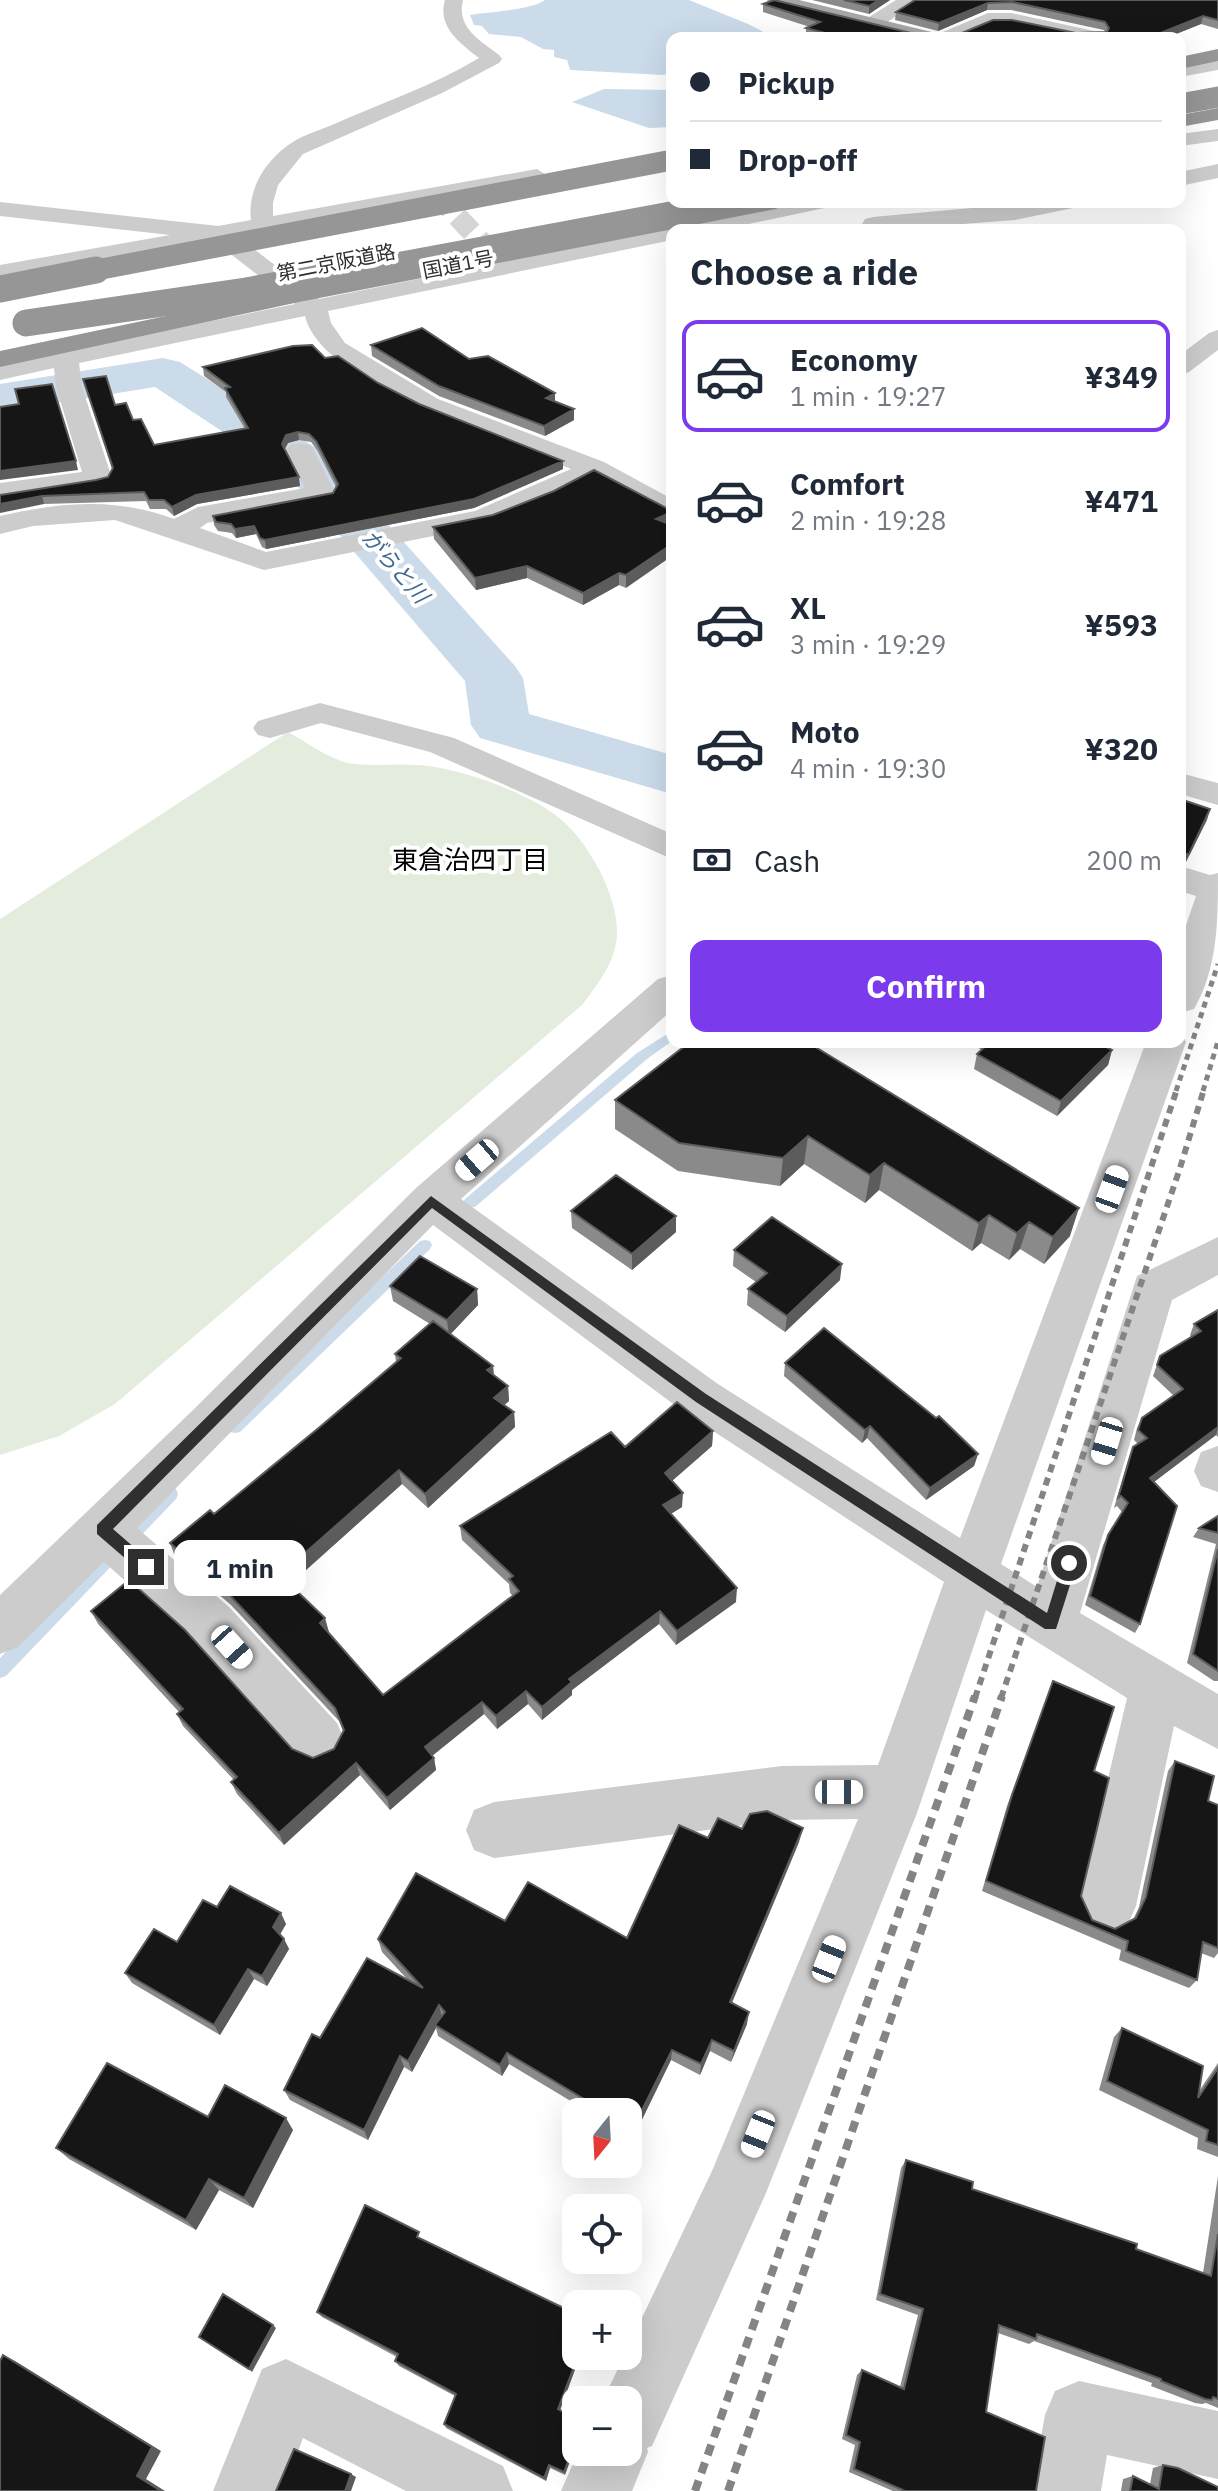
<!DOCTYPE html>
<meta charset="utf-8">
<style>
body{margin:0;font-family:"IBM Plex Sans","Noto Sans JP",sans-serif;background:#f2f2f3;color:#1f2937;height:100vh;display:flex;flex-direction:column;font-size:30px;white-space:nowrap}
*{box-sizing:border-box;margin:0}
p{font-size:26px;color:#747a83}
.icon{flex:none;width:44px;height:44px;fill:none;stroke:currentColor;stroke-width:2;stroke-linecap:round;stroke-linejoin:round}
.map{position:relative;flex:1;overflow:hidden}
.sheet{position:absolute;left:666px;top:224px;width:520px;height:824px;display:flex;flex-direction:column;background:#fff;border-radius:16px;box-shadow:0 8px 32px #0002}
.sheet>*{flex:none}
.hud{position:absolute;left:666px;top:32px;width:520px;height:176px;border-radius:16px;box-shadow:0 8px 32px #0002;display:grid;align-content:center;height:176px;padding:0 24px;background:#fff}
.needle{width:52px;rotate:198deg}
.fabs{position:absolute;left:562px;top:2098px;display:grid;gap:16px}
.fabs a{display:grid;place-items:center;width:80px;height:80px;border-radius:16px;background:#fff;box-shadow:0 8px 32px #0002;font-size:40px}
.end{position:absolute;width:36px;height:36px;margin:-18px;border:10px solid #2f2f2f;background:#fff;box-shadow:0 0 0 4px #fff}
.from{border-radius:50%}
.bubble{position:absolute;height:56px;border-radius:16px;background:#fff;box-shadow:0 8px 32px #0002;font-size:26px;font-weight:700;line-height:56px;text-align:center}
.car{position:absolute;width:24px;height:48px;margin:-24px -12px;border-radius:10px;box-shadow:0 0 6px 2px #0007;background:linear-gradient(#fff 24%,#345 0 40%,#fff 0 76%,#345 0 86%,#fff 0)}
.hud b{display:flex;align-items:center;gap:28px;height:76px;font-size:30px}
.hud b+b{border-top:2px solid #e0e1e3}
.hud i{width:20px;height:20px;background:#1f2937}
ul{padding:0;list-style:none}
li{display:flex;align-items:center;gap:24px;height:112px;margin:0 16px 12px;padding:0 8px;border:4px solid transparent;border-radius:16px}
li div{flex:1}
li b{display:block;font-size:30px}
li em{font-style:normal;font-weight:700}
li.selected{border-color:#7c3aed}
li>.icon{width:72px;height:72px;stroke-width:1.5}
h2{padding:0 24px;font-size:36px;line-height:96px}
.pay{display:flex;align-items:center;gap:20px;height:88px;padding:0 24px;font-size:30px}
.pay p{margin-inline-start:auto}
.cta{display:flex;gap:16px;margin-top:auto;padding:16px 24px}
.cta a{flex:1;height:92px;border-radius:16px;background:#7c3aed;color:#fff;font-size:32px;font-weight:700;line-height:92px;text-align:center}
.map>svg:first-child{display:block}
.green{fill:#e4ecde}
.water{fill:#cbdbea}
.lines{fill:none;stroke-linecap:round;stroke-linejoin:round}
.stream{fill:#cbdbea;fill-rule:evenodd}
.river{fill:#cbdbea;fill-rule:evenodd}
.minor-tunnel{stroke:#d5d5d5;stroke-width:21;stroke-dasharray:21 10;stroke-linecap:butt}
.minor{fill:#ccc;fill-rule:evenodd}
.major{fill:#a7a7a7;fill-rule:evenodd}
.highway{fill:#969696;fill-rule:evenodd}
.rail-far2{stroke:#848484;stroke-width:5;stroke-dasharray:6 5;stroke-linecap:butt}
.rail-far1{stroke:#848484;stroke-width:6;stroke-dasharray:8 6;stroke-linecap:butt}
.rail{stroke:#848484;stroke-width:8;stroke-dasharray:11 8;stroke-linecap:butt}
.highway-bridge-far1{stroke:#969696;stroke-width:21}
.highway-bridge{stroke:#969696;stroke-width:27}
.wall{fill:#8a8a8a}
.shaded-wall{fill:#5c5c5c}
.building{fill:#161616;stroke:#5c5c5c;stroke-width:2}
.route{fill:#2f2f2f}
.labels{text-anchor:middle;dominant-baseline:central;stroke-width:8;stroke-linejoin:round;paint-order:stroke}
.far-street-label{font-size:20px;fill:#2f2f2f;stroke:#fff}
.far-water-label{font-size:22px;font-style:italic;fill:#41688e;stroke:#fff}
.neighbourhood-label{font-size:26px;fill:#000;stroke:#fff}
</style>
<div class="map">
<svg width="1218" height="2491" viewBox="0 0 1218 2491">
<rect width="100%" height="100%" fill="#fff"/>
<path class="green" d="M288,732C306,742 328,758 348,763C367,767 405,763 428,766C468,771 539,796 568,826C584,842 599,866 607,887C628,941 614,963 582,1005L115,1404L59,1436L0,1455V919Z"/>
<path class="water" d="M545,0H689L748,24L762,31L768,38H672V73L663,75L570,70L567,60L554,57V50L543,49L521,37L489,34L482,26L474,25L470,15C488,12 532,10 545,0Z
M604,89L672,90V127L649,128L572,102Z"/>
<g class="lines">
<path class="stream" d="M672,1031V1041L647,1059L475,1207H465L463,1203L465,1199L637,1053Z
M425,1240L430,1241L432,1245L430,1249L240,1432L235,1433L230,1432L227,1427L230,1422L420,1241Z
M170,1487L176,1489L178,1494L176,1499L132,1545L126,1547L120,1545L118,1540L120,1535L164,1489Z
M115,1544L121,1546L123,1551L121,1556L6,1676L0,1678V1658L109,1546Z"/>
<path class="river" d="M163,358L180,362L324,453L515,666L523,678L529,714L672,755V794L480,738L471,725L465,681L288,475L155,387L0,412V384Z"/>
<path class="minor-tunnel" d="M436,194L506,268"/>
<path class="minor" d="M445,0H463C456,28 480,40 499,55L502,59L499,63L442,93L303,154L278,185L273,203V216L537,169L548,176L545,181L237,236L319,299L677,227L789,202H832L829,207L720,230H672V240L328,311L331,323L345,343L438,399L604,462L672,499V520L662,517L594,479L553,500L493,524L264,570L115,520L33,526L0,534V516C61,502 115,497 174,519L198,507L305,488L286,451L290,445L300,443L310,445L314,451L336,494L332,500L207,523L200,528L266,552L475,511L571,469C509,445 321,385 305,316L79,363L82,387L112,478L108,484L98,486L0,501V483L82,472L56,387L54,368L0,380V364L295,304L214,241L0,279V265L170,235L0,216V202L218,226L251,220C247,191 264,163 287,146C300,136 317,131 332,125C381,103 433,86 479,58C460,43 437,27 445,0Z
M896,0H914V4L880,27H866L864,23L866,19Z
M988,13H1011L1103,33L1105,37L1074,38L1011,25H991L961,38H936L938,34Z
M1218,58V70L1180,77V65Z
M1218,129V141L1180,146V134Z
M1218,164V178L1180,186V172Z
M1036,202H1081L1078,207L1015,220L884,230L865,229L862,224L865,219L873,217Z
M1218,330V350L1189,372L1180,375V355L1209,333Z
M320,703L454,738L672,834V859L430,752L321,723L270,738L258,735L253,728L258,721Z
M1180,773L1218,783V805L1180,794Z
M1180,866L1210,875L1218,873C1218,920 1218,968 1194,1009L1180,1013V943L1196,896L1180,891Z
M672,975V1010L461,1199L718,1384L960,1538L1146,1042H1180V1032L1186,1042L1001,1564L1037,1587L1137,1276L1218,1237V1275L1172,1300L1080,1613L1218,1694V1749L1174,1726L1136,1906L1127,1926L1107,1935L1087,1926L1078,1906L1127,1698L986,1610L917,1813L766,2193L652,2446L647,2448L648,2452L632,2491H561L578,2452H628V2400H603L624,2356H628V2347L712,2171L858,1819L782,1820L494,1858L474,1850L466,1830L474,1810L494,1802L782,1766L878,1765L944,1582L684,1412L433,1225L137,1528L229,1607L337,1723L345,1741L337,1759L318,1767L299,1759L193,1641L104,1562L18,1647L0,1654V1595L192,1411L416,1188L658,979Z
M1218,1446V1492L1201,1486L1194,1471L1201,1452Z
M286,2359L503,2466L513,2491H406L303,2438L283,2491H213L262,2369Z
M1079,2381L1218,2411V2479L1107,2455L1101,2491H1031L1045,2415L1055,2391Z"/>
<path class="major" d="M767,0H799L940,34L942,38H910L770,4Z"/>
<path class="highway" d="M1218,49V61L1180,69V57Z
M1218,108V120L1180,127V115Z
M741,202H787L776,209L299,302L0,367V351L299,288Z"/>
<path class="rail-far2" d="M1176,1091L1218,964
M1203,1091L1218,1041"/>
<path class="rail-far1" d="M975,1698L1177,1089
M1001,1698L1180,1168L1204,1089"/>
<path class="rail" d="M695,2491L975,1696
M728,2491L1002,1696"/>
<path class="highway-bridge-far1" d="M1180,104L1218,97
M86,272L672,160
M348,272L724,202"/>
<path class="highway-bridge" d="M0,289L96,270
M26,323L246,291L358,270"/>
</g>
<path class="wall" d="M812,0H890L869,14Z
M915,0H1218V29L1201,24L1166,38H813L806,36V28L810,27L763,12V4L911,33L1105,32L1104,30L1011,10H987L938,31L895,20L896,12Z
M371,345L469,359L555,402L574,420L545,436L439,396L372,356Z
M325,358L378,383L419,404L563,461V469L474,508L266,549L262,547L256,534L236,538L232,533L218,531L214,525L213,516L333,493L336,487L317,450L311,442L299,440L288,443L285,449L300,486L197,504L174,516L166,509H150L146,501L44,504L0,495L96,480L108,477L112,469L83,379L133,420L154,445L245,429L226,397V392L204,376L203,367Z
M672,511L626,588L619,585L583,605L527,578L476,590L434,539L433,527Z
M690,1042L1070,1236L1044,1264L1020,1249L1009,1260L981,1243L972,1251L879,1190L865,1203L804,1164L780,1186L678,1171L615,1129V1100Z
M967,1042H1097L1112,1050L1108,1065L1057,1116L974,1069L977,1054L982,1050Z
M571,1211L676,1216V1232L632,1270L572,1228Z
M734,1250L840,1280L785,1332L747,1305L748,1289L756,1282L733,1266Z
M390,1286L477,1289L478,1305L450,1334L493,1366L494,1375L508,1386L509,1401L504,1405L514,1412L515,1427L428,1508L402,1484L290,1584L329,1632H328L383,1695L513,1596L510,1593L509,1584L462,1540L460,1526L625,1447L713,1431L712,1446L672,1481L682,1507L671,1514L736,1602L676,1645L659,1624L572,1690V1695L542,1720L528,1704L497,1729L484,1714L432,1756L434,1758L436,1770L390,1810L360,1775L284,1845L237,1794L231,1782L234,1780L183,1726L177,1714L179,1712L98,1624L91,1611L292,1749L313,1758L334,1749L343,1731L339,1721L231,1605L175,1557L170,1543L214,1514L321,1426L396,1362L395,1354L430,1324L393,1301Z
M1218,1310V1437L1216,1435L1154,1482L1140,1624L1135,1633L1085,1605L1103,1545L1108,1535L1122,1512L1117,1506L1114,1508L1129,1457L1133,1447L1138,1444L1134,1440L1137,1428L1142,1418L1174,1396L1153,1376L1160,1356L1191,1337L1190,1335L1194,1324Z
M785,1363L978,1454L974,1466L926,1500L867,1438L862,1443L784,1376Z
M1218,1516V1681H1214L1187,1663L1216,1544L1193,1537L1199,1528Z
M1053,1681L1094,1771L1081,1896L1092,1920L1115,1929L1133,1920L1139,1907L1168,1771L1175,1761L1208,1801L1218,1805V1953L1214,1958L1201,1953L1197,1980L1189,1988L1119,1960L1121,1950L982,1891L1007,1806Z
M742,1829L799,1842L732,2003L747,2024L731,2062L710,2051L700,2075L671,2060L633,2138L628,2135V2112H589L509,2064L502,2076L438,2036L436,2028L412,2072L404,2067L368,2140L290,2100L284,2090L320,2038L408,1980L382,1952L378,1939L505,1921L627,1938L708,1838Z
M217,1907L286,1924L280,1934L284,1939L289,1949L267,1986L254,1979L220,2035L132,1983L125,1973L177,1942Z
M1122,2028L1199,2091L1218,2063V2157L1197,2149L1198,2138L1099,2090L1114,2037Z
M208,2117L293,2130L253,2208L219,2190L196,2230L69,2159L56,2148Z
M906,2160L972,2189L1203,2273L1218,2176V2408L1206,2403L1202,2404L1195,2403L1151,2386L1152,2383L1034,2341L1029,2344L998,2333L986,2412L1036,2491H893L849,2472L855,2445L842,2439L857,2375L862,2370L900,2387L918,2315L876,2300L901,2168Z
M422,2239L576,2356H580L560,2410L565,2475L550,2468L546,2481L446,2428L444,2424L455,2396L399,2366L395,2361L397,2357L322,2317L317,2312Z
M1163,2465L1218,2491H1121L1123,2479L1133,2476L1150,2484L1153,2468Z"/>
<path class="shaded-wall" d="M879,0H890L869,14V6Z
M988,3L987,10L938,31L939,23Z
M1203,16L1201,24L1166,38H1148Z
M555,393V404L546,398Z
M574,409V420L545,436L544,426Z
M298,432L299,440L288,443L283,452L282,444L286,435Z
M76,461L78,470L0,480V471Z
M563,461V469L474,508L266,549L265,540Z
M299,477L300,486L197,504L174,516L172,507L196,495Z
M42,496L44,504L0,513V504Z
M672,512V524L656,519Z
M254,526L256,534L236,538L235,529Z
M672,544V556L626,588V575Z
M527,566V578L476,590L475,578Z
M619,573V585L583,605V593Z
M1210,809L1207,820L1185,864L1180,865V855Z
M1112,1050L1108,1065L1057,1116L1061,1101Z
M808,1136L804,1164L780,1186L783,1158Z
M884,1163L879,1190L865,1203L870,1175Z
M1079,1208L1070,1236L1044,1264L1053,1237Z
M989,1215L981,1243L972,1251L979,1223Z
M676,1216V1232L632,1270V1254Z
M1029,1222L1020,1249L1009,1260L1017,1233Z
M842,1264L840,1280L785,1332L787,1316Z
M477,1289L478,1305L449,1336L447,1320Z
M493,1366L494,1381L487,1370Z
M508,1386L509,1401L495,1413L494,1398Z
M514,1412L515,1427L428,1508L425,1494Z
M870,1426L867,1438L862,1443L865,1430Z
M1218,1427L1216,1435L1146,1488L1150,1478Z
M713,1431L712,1446L665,1487V1473Z
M978,1454L974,1466L926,1500L930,1488Z
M399,1470L402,1484L285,1589L280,1575Z
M683,1493L682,1507L662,1519L663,1505Z
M737,1588L736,1602L676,1645L677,1631Z
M660,1611L659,1624L572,1690V1695L542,1720V1707L569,1679Z
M325,1618L329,1632L324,1636L320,1623Z
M526,1691L528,1704L497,1729L496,1716Z
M482,1702L484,1714L427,1760L425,1747Z
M434,1758L436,1770L390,1810L387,1798Z
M356,1763L360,1775L284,1845L279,1833Z
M803,1828L799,1842L727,2014L730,2002Z
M281,1913L286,1924L278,1938L273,1927Z
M284,1939L289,1949L267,1986L262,1976Z
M248,1969L254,1979L220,2035L214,2025Z
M439,2005L442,2017L435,2025L436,2028L412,2072L408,2061Z
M749,2012L747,2024L731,2062L734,2051Z
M712,2040L710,2051L700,2075L701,2064Z
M672,2050L671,2060L633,2138V2128Z
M507,2053L509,2064L502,2076L500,2065Z
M400,2056L404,2067L368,2140L364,2130Z
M286,2118L293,2130L253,2208L244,2198Z
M209,2179L219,2190L196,2230L186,2220Z
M273,2325L276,2328L252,2372L249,2369Z
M3,2355L15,2361L161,2451L146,2479L165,2491H161L137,2476Z
M578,2356H580L559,2413L558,2409Z
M576,2440V2445L565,2475L564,2472Z
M549,2465L550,2468L546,2481L544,2478Z
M351,2474L356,2477L351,2491H345Z"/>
<path class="building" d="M774,0L911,33H962L993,20H1012L1076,33L1107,32L1109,28L1105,22L1012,2L988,3L939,23L896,12L915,0H1218V20L1203,16L1148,38H843H844L806,28L820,22L763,4Z
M844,0H879L869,6Z
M422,328L469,359L488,356L555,393L546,398L574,409L544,426L439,386L371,345Z
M312,345L325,358L338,356L378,383L419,404L563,461L474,499L265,540L260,538L254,526L235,529L231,524L216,522L213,516L333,493L338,484L316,441L309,434L298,432L286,435L282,444L299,477L196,495L172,507L164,500H149L144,492L42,496L0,504V495L96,480L108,477L113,468L83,379L106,376L115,405L126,403L133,420L141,419L154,445L248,428L225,388L230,387L203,367L293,346Z
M52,384L76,461L0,471V407L19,404L15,389Z
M594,470L672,511V512L656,519L672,525V544L626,575L619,573L583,593L527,566L475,578L433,527L493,515L554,491Z
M1180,799L1210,809L1189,854L1180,855V872Z
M690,1042H807L1079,1208L1053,1237L1029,1222L1017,1233L989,1215L979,1223L884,1163L870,1175L808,1136L783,1158L679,1143L615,1100Z
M990,1042H1097L1112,1050L1061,1101L977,1054Z
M616,1175L676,1216L632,1254L571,1211Z
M772,1217L842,1264L787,1316L748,1289L767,1273L734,1250Z
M420,1256L477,1289L447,1320L390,1286Z
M1218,1310V1427L1150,1478L1177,1506L1140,1624L1090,1596L1108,1535L1128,1503L1121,1496L1118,1498L1133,1447L1147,1438L1138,1430L1142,1418L1183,1389L1157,1365L1160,1356L1201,1331L1194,1324Z
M433,1321L493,1366L487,1370L508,1386L494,1398L514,1412L425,1494L399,1470L280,1575L325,1618L320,1623L383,1695L519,1591L509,1579L513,1576L460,1526L611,1432L625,1447L677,1402L713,1431L665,1473L683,1493L663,1505L737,1588L677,1631L660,1611L569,1679L572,1682L542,1707L526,1691L496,1716L482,1702L425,1747L434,1758L387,1798L356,1763L279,1833L231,1782L237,1777L177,1714L183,1709L91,1611L129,1580L185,1630L292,1749L313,1758L334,1749L344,1730L335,1708L226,1591L170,1543L210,1510L214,1514L321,1426L401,1358L395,1354Z
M824,1328L936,1418L939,1416L978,1454L930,1488L870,1426L865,1430L785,1363Z
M1218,1516V1533L1199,1528Z
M1218,1549V1671L1193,1654Z
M1053,1681L1114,1707L1094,1771L1109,1778L1081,1896L1092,1920L1115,1929L1136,1918L1146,1897L1175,1761L1214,1776L1208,1801L1218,1805V1948L1203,1942L1197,1980L1126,1951L1128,1941L986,1881L1012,1795Z
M767,1811L803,1828L730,2002L749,2012L734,2051L712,2040L701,2064L672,2050L633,2128L628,2125V2112H606L507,2053L500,2065L435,2025L445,2012L439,2005L408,2061L400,2056L364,2130L284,2090L312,2034L320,2038L367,1958L423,1988L378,1939L416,1873L505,1921L528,1882L627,1938L679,1825L708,1838L718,1818L742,1829L750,1814Z
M230,1886L281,1913L273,1927L284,1939L262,1976L248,1969L214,2025L125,1973L154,1929L177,1942L203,1900L217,1907Z
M1122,2028L1203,2066L1198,2098L1218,2068V2145L1206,2141L1208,2130L1107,2081Z
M107,2063L208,2117L225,2085L286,2118L244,2198L209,2179L186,2220L56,2148Z
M906,2160L973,2182L972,2189L1137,2244L1136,2249L1211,2276L1218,2234V2399L1213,2397L1212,2400L1205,2399L1161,2381V2379L1037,2334L1036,2339L999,2325L986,2412L1045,2437L1036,2491H905L854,2469L860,2442L846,2435L862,2370L904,2389L923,2309L880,2294Z
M365,2205L419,2232L417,2237L576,2314V2356H578L558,2409L576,2419V2440L564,2472L549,2465L544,2478L444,2424L456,2394L395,2361L398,2354L317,2312Z
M223,2294L273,2325L249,2369L199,2337Z
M3,2355L152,2447L137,2476L161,2491H0V2361Z
M294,2449L351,2474L345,2491H276Z
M1163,2465L1178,2468L1218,2487V2491H1130L1133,2476L1159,2489Z"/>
<path class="route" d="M431,1196L706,1394L1047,1613L1064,1558H1075L1077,1563L1056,1629H1045L696,1402L432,1208L113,1529L151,1562V1572H141L97,1534V1525Z"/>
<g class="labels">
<g class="far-street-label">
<text transform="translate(336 262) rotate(-11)">第二京阪道路</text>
<text transform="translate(458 264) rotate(-11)">国道1号</text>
</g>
<g class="far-water-label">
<text transform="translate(396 566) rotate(49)">がらと川</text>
</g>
<g class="neighbourhood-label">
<text x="470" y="859">東倉治四丁目</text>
</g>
</g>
</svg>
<div class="fabs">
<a><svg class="needle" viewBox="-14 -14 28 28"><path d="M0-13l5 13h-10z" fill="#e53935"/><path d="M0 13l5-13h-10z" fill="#747a83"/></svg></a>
<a><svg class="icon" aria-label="locate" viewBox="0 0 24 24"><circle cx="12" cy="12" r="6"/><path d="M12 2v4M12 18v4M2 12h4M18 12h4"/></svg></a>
<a>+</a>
<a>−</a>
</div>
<i class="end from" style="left:1069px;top:1563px"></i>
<i class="end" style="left:146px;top:1567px"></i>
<div class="bubble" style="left:174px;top:1540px;width:132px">1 min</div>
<i class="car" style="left:477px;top:1160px;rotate:229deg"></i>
<i class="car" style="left:1112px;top:1189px;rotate:20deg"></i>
<i class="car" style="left:1107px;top:1441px;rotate:197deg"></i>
<i class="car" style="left:232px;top:1647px;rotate:138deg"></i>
<i class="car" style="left:839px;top:1792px;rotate:90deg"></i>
<i class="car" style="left:829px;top:1959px;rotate:22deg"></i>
<i class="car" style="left:758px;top:2134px;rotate:202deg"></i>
<div class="hud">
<b><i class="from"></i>Pickup</b>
<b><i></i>Drop-off</b>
</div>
<section class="sheet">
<h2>Choose a ride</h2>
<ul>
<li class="selected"><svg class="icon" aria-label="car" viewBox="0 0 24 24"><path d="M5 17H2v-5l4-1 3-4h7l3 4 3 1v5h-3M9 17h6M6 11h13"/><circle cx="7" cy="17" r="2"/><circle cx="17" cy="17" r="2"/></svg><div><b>Economy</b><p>1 min · 19:27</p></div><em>¥349</em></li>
<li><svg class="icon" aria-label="car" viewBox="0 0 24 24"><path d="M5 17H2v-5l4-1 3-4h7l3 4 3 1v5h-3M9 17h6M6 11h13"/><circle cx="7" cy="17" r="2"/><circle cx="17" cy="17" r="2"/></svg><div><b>Comfort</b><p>2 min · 19:28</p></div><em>¥471</em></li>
<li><svg class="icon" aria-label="car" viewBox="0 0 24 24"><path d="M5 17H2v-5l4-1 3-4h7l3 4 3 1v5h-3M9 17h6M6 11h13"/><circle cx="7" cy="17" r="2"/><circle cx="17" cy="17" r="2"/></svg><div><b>XL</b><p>3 min · 19:29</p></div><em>¥593</em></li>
<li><svg class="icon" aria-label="car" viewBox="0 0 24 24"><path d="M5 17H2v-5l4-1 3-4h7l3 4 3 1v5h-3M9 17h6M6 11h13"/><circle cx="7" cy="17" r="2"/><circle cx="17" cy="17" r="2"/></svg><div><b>Moto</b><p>4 min · 19:30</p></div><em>¥320</em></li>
</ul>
<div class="pay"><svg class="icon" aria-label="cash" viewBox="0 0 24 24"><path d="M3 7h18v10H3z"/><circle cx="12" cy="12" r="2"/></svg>Cash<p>200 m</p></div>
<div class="cta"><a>Confirm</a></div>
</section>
</div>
